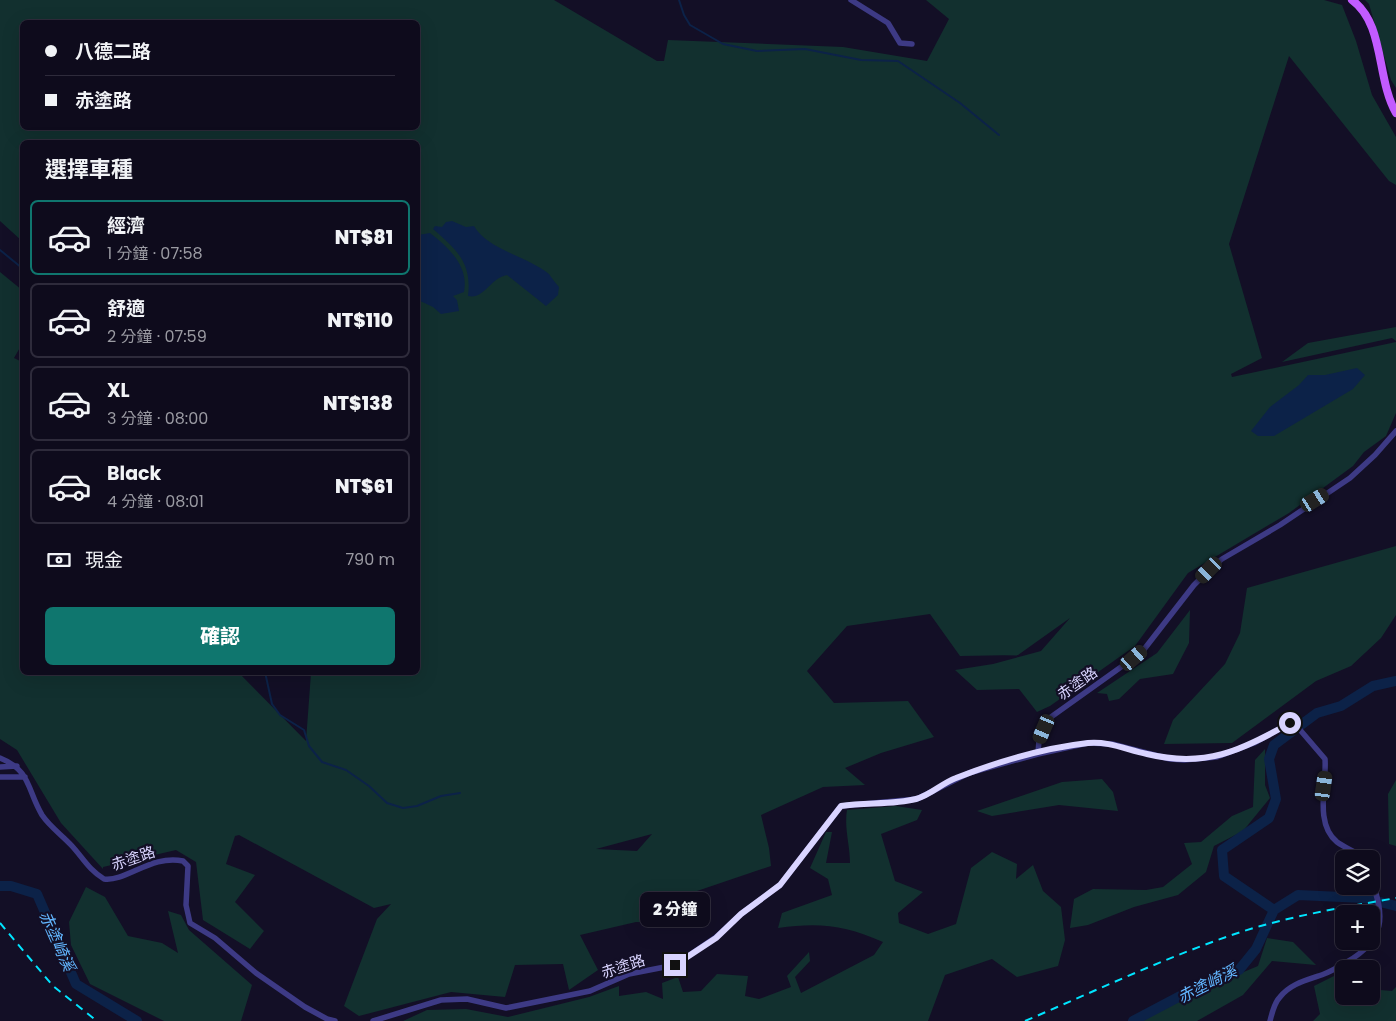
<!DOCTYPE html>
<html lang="zh-TW">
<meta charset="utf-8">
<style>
body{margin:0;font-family:Poppins,"Noto Sans TC",sans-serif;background:#1c1929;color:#f1f3f6;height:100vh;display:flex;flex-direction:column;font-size:19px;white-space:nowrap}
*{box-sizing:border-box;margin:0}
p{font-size:16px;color:#9b9ba3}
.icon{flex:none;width:28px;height:28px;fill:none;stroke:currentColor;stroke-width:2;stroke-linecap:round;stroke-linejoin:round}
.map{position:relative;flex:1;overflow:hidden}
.sheet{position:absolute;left:20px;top:140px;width:400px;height:535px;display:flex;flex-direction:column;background:#0e0b1c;border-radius:8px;box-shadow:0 5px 20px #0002,0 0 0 1px #2e2b3b}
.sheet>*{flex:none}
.top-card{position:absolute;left:20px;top:20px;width:400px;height:110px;border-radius:8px;box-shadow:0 5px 20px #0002,0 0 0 1px #2e2b3b;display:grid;align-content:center;height:110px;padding:0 25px;background:#0e0b1c}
.controls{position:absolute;left:1335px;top:850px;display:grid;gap:10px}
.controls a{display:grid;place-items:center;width:45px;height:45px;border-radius:8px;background:#0e0b1c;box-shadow:0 5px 20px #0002,0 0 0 1px #2e2b3b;font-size:25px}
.end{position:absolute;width:22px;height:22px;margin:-11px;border:6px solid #d9d4ff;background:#111;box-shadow:0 0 0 2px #111}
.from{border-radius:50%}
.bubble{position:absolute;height:35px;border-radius:8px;background:#0e0b1c;box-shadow:0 5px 20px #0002,0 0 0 1px #2e2b3b;font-size:16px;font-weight:800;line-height:35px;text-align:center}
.car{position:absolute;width:15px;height:30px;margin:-15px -8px;border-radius:6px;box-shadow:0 0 4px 1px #0007;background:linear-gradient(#222 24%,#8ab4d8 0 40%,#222 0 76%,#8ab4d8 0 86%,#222 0)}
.top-card b{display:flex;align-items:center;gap:18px;height:48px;font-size:19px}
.top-card b+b{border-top:1px solid #2e2b3b}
.top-card i{width:12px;height:12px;background:#f1f3f6}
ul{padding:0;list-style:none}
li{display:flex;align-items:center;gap:15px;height:75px;margin:0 10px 8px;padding:0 15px;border:2px solid #2e2b3b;border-radius:8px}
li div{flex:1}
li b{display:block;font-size:19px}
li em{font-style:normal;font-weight:800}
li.on{border-color:#0f766e}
li>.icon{width:45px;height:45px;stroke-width:1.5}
h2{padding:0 25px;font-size:22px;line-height:60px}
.pay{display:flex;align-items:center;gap:12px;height:55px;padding:0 25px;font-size:19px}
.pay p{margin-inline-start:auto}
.primary-button{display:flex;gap:10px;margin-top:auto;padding:10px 25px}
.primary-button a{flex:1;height:58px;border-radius:8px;background:#0f766e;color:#fff;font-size:20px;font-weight:800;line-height:58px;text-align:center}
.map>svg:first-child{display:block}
.green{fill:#12302f;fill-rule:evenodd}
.water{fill:#0c2248}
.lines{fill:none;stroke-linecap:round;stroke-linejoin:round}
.stream{stroke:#0c2248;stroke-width:2}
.river{stroke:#0c2248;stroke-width:10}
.minor{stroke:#3d3a85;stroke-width:5.5}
.major{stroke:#c25bff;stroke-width:8}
.rail{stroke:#00e5ff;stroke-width:2;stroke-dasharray:8 6;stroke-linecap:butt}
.route{stroke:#d9d4ff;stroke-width:6}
.labels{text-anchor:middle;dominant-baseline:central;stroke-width:4.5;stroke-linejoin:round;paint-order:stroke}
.street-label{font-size:15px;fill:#d9d4ff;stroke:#130f26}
.water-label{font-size:16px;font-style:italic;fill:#62b6ff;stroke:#130f26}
</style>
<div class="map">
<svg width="1396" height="1021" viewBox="0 0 1396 1021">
<rect width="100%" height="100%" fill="#130f26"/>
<path class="green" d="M0,0H554L657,61H664L668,40L843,47L927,61L949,19L926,0H1324L1342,5L1356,41L1372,95L1396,137V185L1389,181L1289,56L1229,244L1262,358L1231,374L1232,377L1396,342V413L1386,436L1364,452L1353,466L1289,513L1188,573L1135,646L1050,706L1037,712L1019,689L977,690L955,670L993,664L1041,651L1070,618L1018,655L960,656L930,614L847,626L807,671L834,703L908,701L934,737L881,753L845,768L865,785L823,787L761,815L769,848L771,866L697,891L674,923L636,922L580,935L598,970L569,990L563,964L515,965L505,997L451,992L359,1016L344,1006L377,919L391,904L374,908L239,835L235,836L226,864L255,875L235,902L264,931L250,949L203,920L196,862L176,850L103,867V869L61,823L17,750L0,739V272L22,290V344L14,358L22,362V672L239,673L306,741L311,673L418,672V142H22V241L0,221ZM22,22H418V128H22ZM652,834L637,851L596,849Z
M1365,0H1396V88L1391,80L1369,4Z
M1396,327V341L1392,338L1282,362L1308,343Z
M1396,546V615L1381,638L1351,666L1316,681L1232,743L1164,744L1173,720L1225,664L1240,633L1247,588Z
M1190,610L1189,643L1173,674L1140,679L1119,699L1109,701L1107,694L1097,693L1157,653Z
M1265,749V785L1270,798L1243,831L1214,846L1206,872L1178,895L1134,907L1088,925L1070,928L1074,899L1093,889L1146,890L1163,887L1192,864L1184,843L1201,842L1232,816L1253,807L1255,760Z
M1102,779L1113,792L1118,811L1059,805L992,816L977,811L1062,782Z
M1396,780V846L1389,844L1388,794Z
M896,806L922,810L917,820L881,834L895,881L923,892L898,913L899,923L928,934L956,924L971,868L992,852L1017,864L1016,879L1033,865L1043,891L1061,907L1065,940L1058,966L1017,977L992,959L945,975L928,1021H403L427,1010L466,1009L508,1017L589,997L619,986V996L646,992L663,999L662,983L678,977L683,992L701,991L717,974L748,976L745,996L759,999L791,987L787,976L809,952L810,961L795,977L801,993L874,955L883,942C845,925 819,922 778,928L782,913L832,895L828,879L810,868L826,832H832L826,863H850C850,845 844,828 847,810Z
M86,887L105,897L128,936L162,943L178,953L168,911L181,915L189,930L252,985L241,1021H164L90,984L71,945L69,922Z
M1267,938L1293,942L1316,965L1272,961L1243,995L1197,1021H1141L1169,1003L1258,966Z
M1344,971V996H1371V982L1380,990L1392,991L1396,987V1021H1313L1320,1014L1314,986Z"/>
<path class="water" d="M452,221L466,227L474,226C488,250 527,256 549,274C552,278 555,283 559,287L558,295L546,306L507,275C490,278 484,300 468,296C472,263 457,250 433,229L435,226L442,227L446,222Z
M430,233C449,248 469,266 464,292L453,296L457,300L459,311L441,314L433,307L418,300V235Z
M1357,368L1365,375L1353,389L1274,436H1258L1251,431L1270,407L1299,385L1308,375H1325Z"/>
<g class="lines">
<path class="stream" d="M679,0L684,15L690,25L723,44L757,51L805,49L861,60L898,61L960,103L999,135
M0,250L22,268
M265,672L272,704L280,715L304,730L309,746L322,762L346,770L369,786L387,803L403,808L417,806L441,796L460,793"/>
<path class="river" d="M0,886H11L37,894L76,984L137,1021
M1274,910L1224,876L1222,850L1269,818L1276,799L1269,759L1274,745L1317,713L1341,706L1373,686L1396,681
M1133,1021L1186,993L1239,970L1256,949L1274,910L1298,895L1364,898L1396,906"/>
<path class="minor" d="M851,0L888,23L900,43L912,44
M1038,754L1039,740L1051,717L1142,652L1194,585L1209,570L1222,559L1280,525L1350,478L1375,455L1396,431
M0,758C31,770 27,790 42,815C50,827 62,835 72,846C83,858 89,870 104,879C126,882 152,854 183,861L188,866L186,905L190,923L215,938L256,973L305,1007L327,1019L335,1021
M0,767L17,766
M0,777H25
M373,1021L441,1000L467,999L506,1008L590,991L629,974L675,965L716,937L741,914L780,885L841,806L917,799L969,773L1038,754L1088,743L1112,744L1170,759L1184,760L1217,757L1254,743L1290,723L1295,724L1325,759C1327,783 1314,824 1337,842C1344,847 1353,851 1361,856L1363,859
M1270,1021C1272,1013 1274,1003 1280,997C1291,983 1308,980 1324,974C1332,971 1340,966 1347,962C1386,939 1385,917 1371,878"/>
<path class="major" d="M1352,0C1385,24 1376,78 1396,113"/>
<path class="rail" d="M0,923L53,986L97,1021
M1025,1021C1093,992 1160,960 1229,936C1283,917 1340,908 1396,898"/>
</g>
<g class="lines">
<path class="route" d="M675,965L716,938L741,914L780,885L841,806C866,802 892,805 916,799C931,795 942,783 956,778C997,762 1044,748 1088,743C1109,741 1127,750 1147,754C1205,768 1241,751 1290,723"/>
</g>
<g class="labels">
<g class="street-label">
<text transform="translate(1077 683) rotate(-35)">赤塗路</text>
<text transform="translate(133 858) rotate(-19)">赤塗路</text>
<text transform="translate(623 966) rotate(-18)">赤塗路</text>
</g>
<g class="water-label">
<text transform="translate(57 941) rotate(66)">赤塗崎溪</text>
<text transform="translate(1207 984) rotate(-27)">赤塗崎溪</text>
</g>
</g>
</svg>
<div class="controls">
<a><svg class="icon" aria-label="layers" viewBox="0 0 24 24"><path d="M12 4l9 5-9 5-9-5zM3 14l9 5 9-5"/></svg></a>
<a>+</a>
<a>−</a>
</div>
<i class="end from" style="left:1290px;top:723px"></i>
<i class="end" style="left:675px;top:965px"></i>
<div class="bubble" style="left:640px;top:892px;width:70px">2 分鐘</div>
<i class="car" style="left:1315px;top:500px;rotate:59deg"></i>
<i class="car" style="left:1209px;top:570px;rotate:225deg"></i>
<i class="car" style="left:1134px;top:658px;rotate:49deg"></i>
<i class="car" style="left:1044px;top:729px;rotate:203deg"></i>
<i class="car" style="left:1324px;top:786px;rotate:8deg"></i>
<div class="top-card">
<b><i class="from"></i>八德二路</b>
<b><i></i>赤塗路</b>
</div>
<section class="sheet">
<h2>選擇車種</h2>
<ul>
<li class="on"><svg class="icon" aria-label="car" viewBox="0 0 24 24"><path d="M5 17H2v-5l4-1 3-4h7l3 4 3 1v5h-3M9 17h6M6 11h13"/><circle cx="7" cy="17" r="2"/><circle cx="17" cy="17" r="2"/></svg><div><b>經濟</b><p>1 分鐘 · 07:58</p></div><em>NT$81</em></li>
<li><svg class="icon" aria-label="car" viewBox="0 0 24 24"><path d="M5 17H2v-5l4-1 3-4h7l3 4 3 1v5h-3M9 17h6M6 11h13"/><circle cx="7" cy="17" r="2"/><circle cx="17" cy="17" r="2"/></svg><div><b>舒適</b><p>2 分鐘 · 07:59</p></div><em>NT$110</em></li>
<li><svg class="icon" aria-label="car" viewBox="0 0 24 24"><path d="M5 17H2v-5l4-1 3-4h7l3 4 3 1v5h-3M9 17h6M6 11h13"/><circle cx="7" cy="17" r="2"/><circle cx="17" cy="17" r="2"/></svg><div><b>XL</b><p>3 分鐘 · 08:00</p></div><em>NT$138</em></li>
<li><svg class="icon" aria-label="car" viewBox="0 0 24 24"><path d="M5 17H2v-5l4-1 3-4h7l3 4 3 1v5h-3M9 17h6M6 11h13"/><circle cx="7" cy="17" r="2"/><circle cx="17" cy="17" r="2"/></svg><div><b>Black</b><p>4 分鐘 · 08:01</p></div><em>NT$61</em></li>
</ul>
<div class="pay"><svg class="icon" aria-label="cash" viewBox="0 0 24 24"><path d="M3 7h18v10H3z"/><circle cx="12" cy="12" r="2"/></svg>現金<p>790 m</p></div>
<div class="primary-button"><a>確認</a></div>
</section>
</div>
